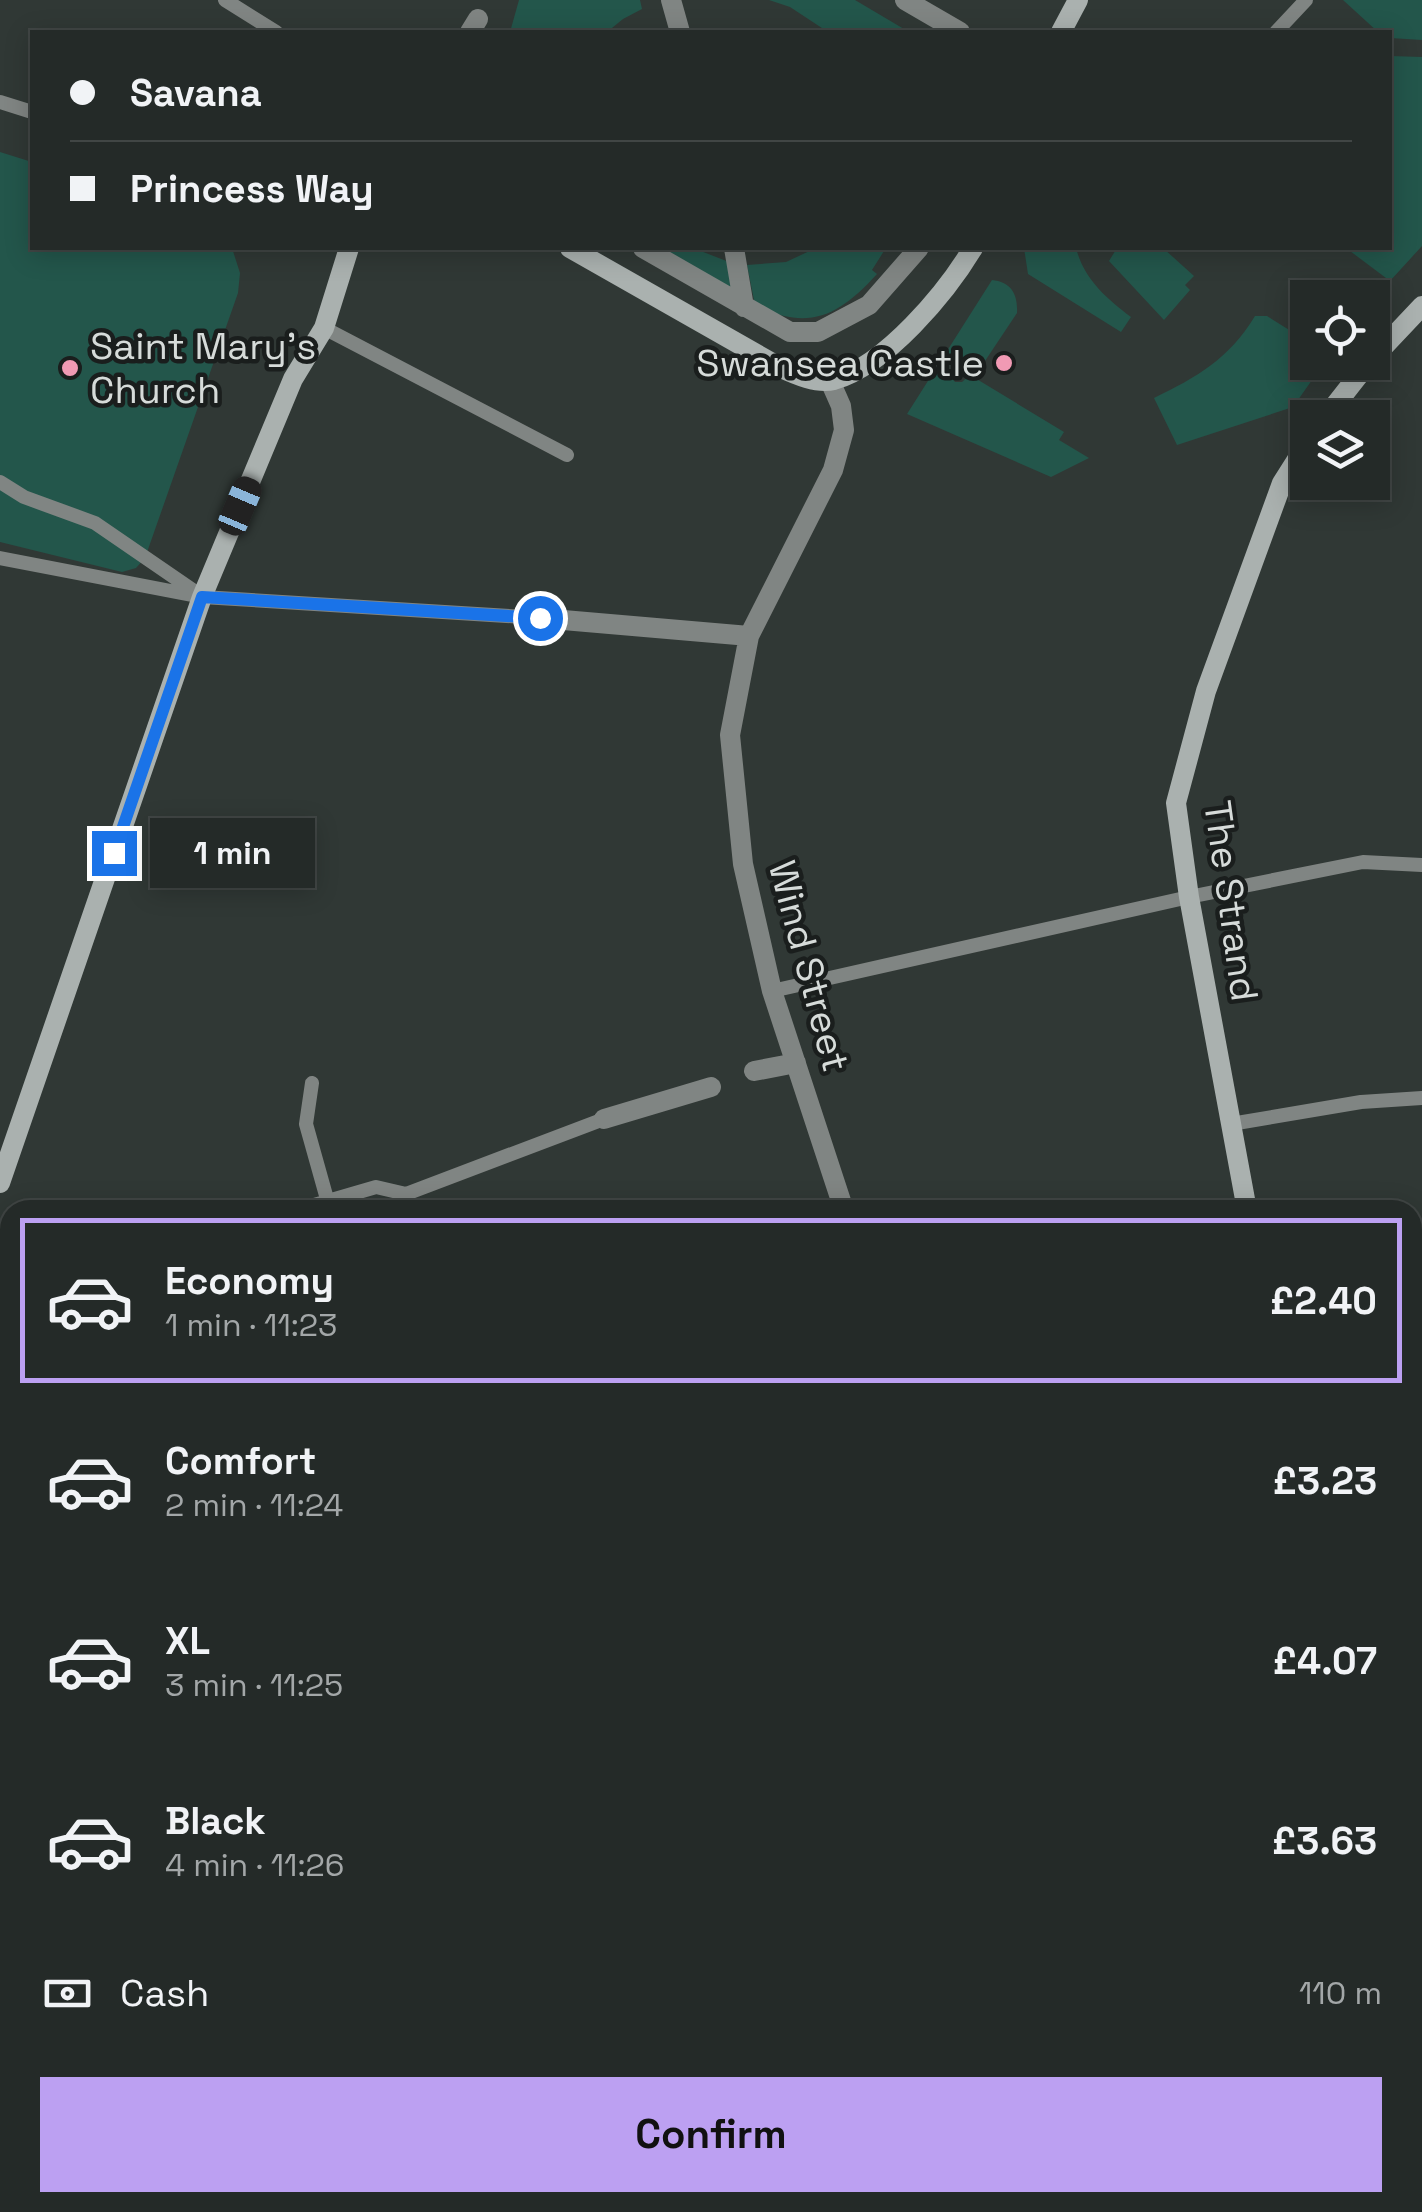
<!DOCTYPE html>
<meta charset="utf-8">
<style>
body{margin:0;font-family:"Space Grotesk",sans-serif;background:#2c3230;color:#f1f3f6;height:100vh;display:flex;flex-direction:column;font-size:38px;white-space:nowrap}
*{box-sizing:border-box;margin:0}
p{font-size:32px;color:#a3a7a8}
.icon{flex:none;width:55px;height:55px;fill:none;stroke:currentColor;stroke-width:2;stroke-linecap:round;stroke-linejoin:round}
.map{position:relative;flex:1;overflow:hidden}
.side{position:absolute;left:0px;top:1200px;width:1422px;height:1012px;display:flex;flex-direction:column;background:#242a28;border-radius:30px 30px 0 0;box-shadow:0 5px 25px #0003,0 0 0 2px #414645}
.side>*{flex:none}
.banner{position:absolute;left:30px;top:30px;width:1362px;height:220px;border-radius:0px;box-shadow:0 5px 25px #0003,0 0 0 2px #414645;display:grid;align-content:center;height:220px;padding:0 40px;background:#242a28}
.fabs{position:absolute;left:1290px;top:280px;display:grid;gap:20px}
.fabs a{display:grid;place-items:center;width:100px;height:100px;border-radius:0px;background:#242a28;box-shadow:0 5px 25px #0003,0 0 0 2px #414645;font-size:50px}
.end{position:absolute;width:45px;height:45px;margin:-22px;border:12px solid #1a73e8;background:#fff;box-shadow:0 0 0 5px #fff}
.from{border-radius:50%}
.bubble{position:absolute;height:70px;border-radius:0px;background:#242a28;box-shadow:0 5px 25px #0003,0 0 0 2px #414645;font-size:32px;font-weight:600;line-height:70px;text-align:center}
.car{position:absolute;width:30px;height:60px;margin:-30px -15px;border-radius:12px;box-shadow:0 0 8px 2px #0007;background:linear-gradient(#222 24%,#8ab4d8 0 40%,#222 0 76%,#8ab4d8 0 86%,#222 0)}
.banner b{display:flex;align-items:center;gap:35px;height:95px;font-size:38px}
.banner b+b{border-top:2px solid #414645}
.banner i{width:25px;height:25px;background:#f1f3f6}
ul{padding:18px 0 0;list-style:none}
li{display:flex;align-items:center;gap:30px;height:165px;margin:0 20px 15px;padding:0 20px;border:5px solid transparent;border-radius:0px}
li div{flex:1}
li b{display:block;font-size:38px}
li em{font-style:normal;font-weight:600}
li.on{border-color:#bca0f2}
li>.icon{width:90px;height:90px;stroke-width:1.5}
.pay{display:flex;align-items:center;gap:25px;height:110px;padding:0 40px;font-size:38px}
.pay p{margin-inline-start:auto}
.cta{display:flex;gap:20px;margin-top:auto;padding:20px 40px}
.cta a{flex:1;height:115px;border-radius:0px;background:#bca0f2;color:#111;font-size:40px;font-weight:600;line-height:115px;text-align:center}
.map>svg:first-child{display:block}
.green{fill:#23564b}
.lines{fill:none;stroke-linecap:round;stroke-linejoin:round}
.lane{stroke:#808583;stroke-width:14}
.street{stroke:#808583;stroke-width:20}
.secondary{stroke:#aab1af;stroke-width:20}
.primary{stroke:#cbd3d1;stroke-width:25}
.route{stroke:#1a73e8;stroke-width:12}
.poi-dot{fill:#f19ab4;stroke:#1a1e1d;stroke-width:4}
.labels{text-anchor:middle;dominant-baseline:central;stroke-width:9;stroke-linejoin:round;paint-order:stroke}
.poi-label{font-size:38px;fill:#d6dbd9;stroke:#1a1e1d;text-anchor:start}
.street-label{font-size:38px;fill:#d6dbd9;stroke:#1a1e1d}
</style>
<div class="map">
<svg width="1422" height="2212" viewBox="0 0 1422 2212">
<rect width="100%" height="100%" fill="#303835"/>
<path class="green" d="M519,0H640L642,9L623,19L607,32H510Z
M769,0H855L909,32H828L790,7Z
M1343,0H1422V40L1390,38V32H1378Z
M1390,56L1422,57V246L1390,281L1346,248H1390Z
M0,152L32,162V248H232L240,273L238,293L145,558L136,568L122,572L0,542Z
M653,248H693L729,262L735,295Z
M816,248H879L884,251L872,270L877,274C839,316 808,332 755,305L747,265L786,262Z
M1024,248H1076C1084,279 1106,298 1131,317L1121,332L1028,274Z
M1117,248H1163L1194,276L1185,285L1190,290L1164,320L1109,261Z
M992,280C1011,282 1018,294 1017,313L985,361L977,359L971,362L960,358L949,364L948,371L955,382H962L970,375L1064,432L1059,440L1089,458L1051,477L907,414Z
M1255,316H1267L1307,341L1308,362L1324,363L1293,407L1177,445L1154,398C1197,377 1229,359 1255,316Z
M0,1871L10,1880V2202L282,2203L260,2212H0Z
M644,2202H963V2203L950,2212H641Z"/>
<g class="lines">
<path class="lane" d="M225,0L276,32
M1276,32L1306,0
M0,102L32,112
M324,328L567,455
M0,482L24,497L95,523L197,593
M0,558L202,597L540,618
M772,991L1189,897L1363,862L1422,865
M312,1083L306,1124L327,1199
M1231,1124L1361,1102L1422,1098
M406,1194L413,1210
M297,1210L376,1187L406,1194L604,1119
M1412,1385L1422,1362
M1412,1856L1422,1848
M1055,2202L1062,2212"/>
<path class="street" d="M671,0L680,32
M905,0L960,32
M470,32L478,19
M643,248L790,332H818L869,305L919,248
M734,248L744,307
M830,381L841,406L844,430L833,470L749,636L730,735L743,864L772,991L844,1210
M540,618L749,636
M754,1071L796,1063
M604,1119L711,1087
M1,1289L10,1292
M589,2202L592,2212
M1311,2202L1318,2212
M1184,2212L1196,2202"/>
<path class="secondary" d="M1061,32L1078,0
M570,248L781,368C796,375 817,384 834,380C886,365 946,293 973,248
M1372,359L1422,306
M1325,418L1369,362
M0,1183L202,597L293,379L324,328L349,248
M1247,1210L1189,897L1176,803L1206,691L1282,483L1308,442"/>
<path class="primary" d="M0,1692L10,1700
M1412,1709L1422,1704
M0,1796L10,1804
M1412,1807L1422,1801"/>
</g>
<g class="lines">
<path class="route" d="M114,853L202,597L540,618"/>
</g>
<g class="poi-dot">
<circle cx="1004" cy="363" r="10"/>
<circle cx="70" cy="368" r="10"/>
</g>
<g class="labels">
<g class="poi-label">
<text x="90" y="346">Saint Mary's<tspan x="90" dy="44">Church</tspan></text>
<text x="984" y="363" text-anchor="end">Swansea Castle</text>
</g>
<g class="street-label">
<text transform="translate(1231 901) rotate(82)">The Strand</text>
<text transform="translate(809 966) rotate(75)">Wind Street</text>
</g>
</g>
</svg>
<div class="fabs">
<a><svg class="icon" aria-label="locate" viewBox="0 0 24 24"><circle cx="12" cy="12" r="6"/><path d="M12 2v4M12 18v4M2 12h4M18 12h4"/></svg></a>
<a><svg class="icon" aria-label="layers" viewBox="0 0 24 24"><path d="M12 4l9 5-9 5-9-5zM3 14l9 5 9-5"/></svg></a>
</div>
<i class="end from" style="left:540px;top:618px"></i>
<i class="end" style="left:114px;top:853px"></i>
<div class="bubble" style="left:150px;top:818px;width:165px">1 min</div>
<i class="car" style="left:240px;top:506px;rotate:23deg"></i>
<div class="banner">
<b><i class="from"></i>Savana</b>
<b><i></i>Princess Way</b>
</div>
<section class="side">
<ul>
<li class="on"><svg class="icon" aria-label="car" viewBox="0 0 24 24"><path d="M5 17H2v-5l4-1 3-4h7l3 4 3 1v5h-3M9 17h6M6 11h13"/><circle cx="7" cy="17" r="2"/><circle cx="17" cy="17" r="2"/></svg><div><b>Economy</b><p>1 min · 11:23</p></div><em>£2.40</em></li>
<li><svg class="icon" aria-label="car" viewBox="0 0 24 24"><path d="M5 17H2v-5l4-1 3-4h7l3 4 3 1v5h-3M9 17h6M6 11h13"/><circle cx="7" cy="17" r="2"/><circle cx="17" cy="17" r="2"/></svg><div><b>Comfort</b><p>2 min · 11:24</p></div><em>£3.23</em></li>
<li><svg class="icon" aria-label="car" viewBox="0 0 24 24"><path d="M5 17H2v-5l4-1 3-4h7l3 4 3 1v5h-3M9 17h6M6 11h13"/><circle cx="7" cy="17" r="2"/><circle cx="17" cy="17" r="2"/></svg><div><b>XL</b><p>3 min · 11:25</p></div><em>£4.07</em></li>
<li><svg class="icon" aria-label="car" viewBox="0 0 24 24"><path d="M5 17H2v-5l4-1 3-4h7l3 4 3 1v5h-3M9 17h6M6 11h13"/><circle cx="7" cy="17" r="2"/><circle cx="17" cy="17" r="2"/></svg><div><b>Black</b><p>4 min · 11:26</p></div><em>£3.63</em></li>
</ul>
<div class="pay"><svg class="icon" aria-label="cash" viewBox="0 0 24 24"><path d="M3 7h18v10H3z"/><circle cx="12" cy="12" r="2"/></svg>Cash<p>110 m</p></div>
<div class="cta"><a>Confirm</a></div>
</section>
</div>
